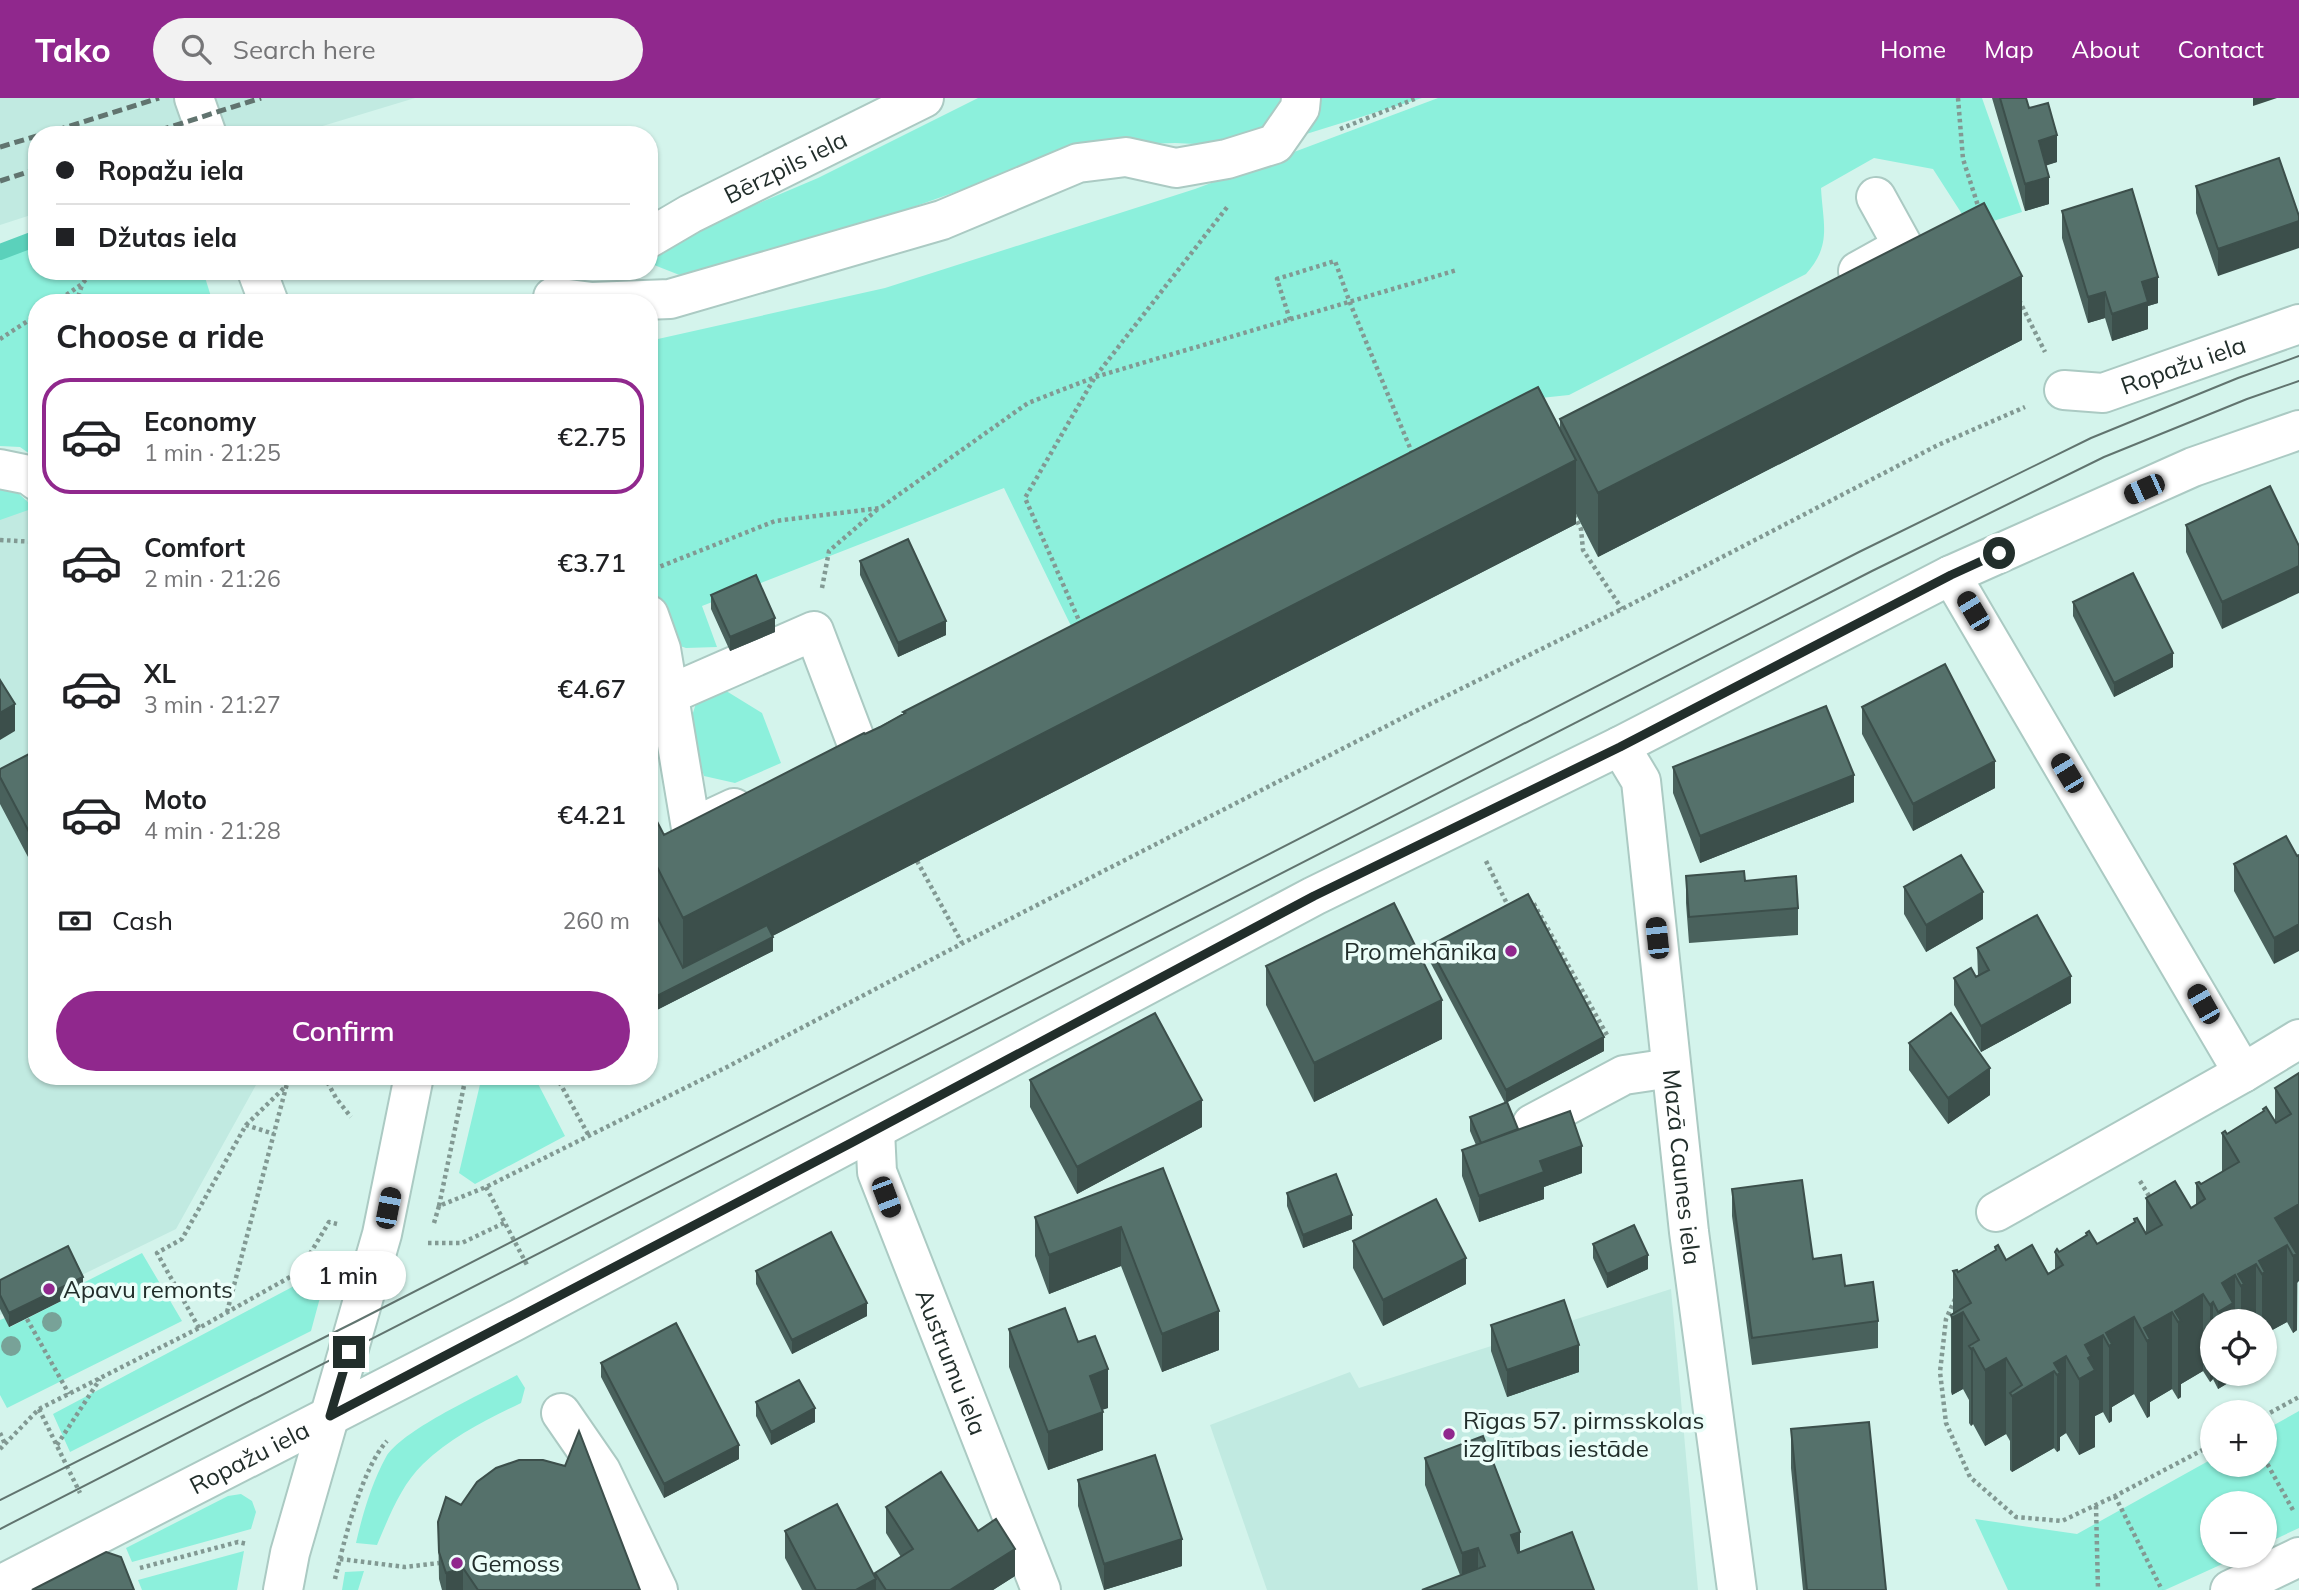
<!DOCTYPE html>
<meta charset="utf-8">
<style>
body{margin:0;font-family:Mulish,sans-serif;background:#f2f2f2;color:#202124;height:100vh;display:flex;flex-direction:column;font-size:26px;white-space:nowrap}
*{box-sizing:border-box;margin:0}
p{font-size:23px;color:#757577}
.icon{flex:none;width:38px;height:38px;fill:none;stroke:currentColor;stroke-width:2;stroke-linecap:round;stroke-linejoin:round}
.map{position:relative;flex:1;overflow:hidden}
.panel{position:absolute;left:28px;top:196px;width:630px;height:791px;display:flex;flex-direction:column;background:#fff;border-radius:28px;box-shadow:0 2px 5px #0004}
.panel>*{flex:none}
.guide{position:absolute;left:28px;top:28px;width:630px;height:154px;border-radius:28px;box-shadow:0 2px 5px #0004;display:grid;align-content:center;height:154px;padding:0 28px;background:#fff}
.controls{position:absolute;left:2200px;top:1211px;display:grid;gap:14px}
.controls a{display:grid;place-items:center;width:77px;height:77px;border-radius:50%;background:#fff;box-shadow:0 2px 5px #0004;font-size:35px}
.end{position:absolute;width:32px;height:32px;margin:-16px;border:9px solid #222e2b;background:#fff;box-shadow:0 0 0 4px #fff}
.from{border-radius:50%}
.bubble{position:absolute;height:49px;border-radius:24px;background:#fff;box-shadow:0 2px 5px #0004;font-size:23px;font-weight:600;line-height:49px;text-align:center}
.car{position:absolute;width:21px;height:42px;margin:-21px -10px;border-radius:9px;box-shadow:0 0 5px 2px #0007;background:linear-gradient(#222 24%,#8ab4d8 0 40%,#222 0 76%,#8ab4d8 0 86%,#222 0)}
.guide b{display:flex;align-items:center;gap:24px;height:66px;font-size:26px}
.guide b+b{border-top:2px solid #e0e0e0}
.guide i{width:18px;height:18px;background:#202124}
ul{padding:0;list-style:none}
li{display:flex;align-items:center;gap:21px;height:116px;margin:0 14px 10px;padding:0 14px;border:4px solid transparent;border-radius:28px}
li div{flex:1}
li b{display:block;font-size:26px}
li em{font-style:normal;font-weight:600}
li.on{border-color:#90288d}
li>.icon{width:63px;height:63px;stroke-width:1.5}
h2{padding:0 28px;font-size:32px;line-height:84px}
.pay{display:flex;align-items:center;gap:18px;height:77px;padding:0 28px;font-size:26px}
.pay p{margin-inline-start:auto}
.primary-button{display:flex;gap:14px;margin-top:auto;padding:14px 28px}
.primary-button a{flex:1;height:80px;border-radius:42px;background:#90288d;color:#fff;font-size:28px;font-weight:600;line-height:80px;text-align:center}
header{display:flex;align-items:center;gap:42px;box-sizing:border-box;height:98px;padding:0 35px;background:#90288d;color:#fff}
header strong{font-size:33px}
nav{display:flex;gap:38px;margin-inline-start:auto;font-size:24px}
.search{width:490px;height:63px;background:#f2f2f2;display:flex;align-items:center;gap:18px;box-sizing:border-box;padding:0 24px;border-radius:38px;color:#757577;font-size:26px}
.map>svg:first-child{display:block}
.built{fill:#c1eae1}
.green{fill:#8cf0dc}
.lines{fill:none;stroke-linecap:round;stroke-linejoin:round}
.stream{stroke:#5bd1bb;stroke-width:16}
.minor-casing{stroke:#abcac3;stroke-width:42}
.path{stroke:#829993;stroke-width:4.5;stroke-dasharray:3.5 3.5;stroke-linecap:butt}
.minor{stroke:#fff;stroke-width:38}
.tram{stroke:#61746f;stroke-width:2}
.rail{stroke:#61746f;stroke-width:5;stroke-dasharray:10 5;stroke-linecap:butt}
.tree{fill:#78a298}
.wall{fill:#49615c}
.shaded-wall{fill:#3c4f4b}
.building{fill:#55716b;stroke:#3c4f4b;stroke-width:2}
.route{stroke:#222e2b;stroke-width:9}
.poi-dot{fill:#90288d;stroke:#ebfef9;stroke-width:2.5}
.labels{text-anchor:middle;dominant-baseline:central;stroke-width:7;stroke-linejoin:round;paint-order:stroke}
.street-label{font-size:24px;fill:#222e2b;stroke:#ebfef9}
.poi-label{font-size:24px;fill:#222e2b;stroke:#ebfef9;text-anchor:start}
</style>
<header>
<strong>Tako</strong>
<div class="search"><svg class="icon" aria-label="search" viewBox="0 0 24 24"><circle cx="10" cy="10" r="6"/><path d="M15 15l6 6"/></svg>Search here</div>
<nav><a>Home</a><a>Map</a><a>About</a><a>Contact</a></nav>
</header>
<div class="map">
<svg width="2299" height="1492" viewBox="0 0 2299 1492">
<rect width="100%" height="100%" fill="#d4f4ec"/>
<path class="built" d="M0,0H415L293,37H37V115L0,127Z
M37,398V978H261L176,1131L0,1217V411Z
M1671,1191L1698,1492H1267L1210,1327L1350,1274L1359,1290Z"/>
<path class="green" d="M978,0H1292L1271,34L1216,47L1175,45L1074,48L1000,78L852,131L682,178L649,165V161L696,132L818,80Z
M1314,0H1422L1303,37Z
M1438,0H1982L2022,114L1971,130L1933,71L1874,60L1821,90C1823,127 1832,147 1806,176L1569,297L1522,302L1073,532L1004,390L702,508L717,549L686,550L674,546L649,482V243L885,190L1195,91Z
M37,143V173H203L213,205H37V361L20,349L0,348V153Z
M14,391L34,410L0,422V392Z
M723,591L762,615L781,665L735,685L704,678L688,631L697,602Z
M482,978H534L565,1038L475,1086L459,1075Z
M142,1155L182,1223L7,1310L0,1297V1222L5,1220L10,1229L83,1192L81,1186Z
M328,1170L311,1233L70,1354L53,1316Z
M517,1277L525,1290L521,1305C486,1322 451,1339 423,1366C401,1387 389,1419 377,1447L356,1445C362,1418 372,1384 386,1359C403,1331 486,1294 517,1277Z
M2299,1313V1430L2265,1446L2264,1405H2212V1458H2240L2165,1492H2008L1975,1421L2077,1436L2212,1361V1367H2264L2265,1332Z
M241,1396L252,1403L256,1414L251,1431L132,1464L126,1450L228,1398Z
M244,1453L237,1492H142L138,1482Z
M364,1473L358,1492H342L345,1474Z"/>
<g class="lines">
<path class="stream" d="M0,154L37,140"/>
<g class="minor-casing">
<g id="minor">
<path d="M194,0L207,37"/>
<path id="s1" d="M649,140L690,116L924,0"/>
<path d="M257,173L269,205"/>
<path d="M1858,173L1903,148L1876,99"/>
<path d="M553,199L592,204L670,201L942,122L1078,65L1126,59L1176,70L1227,61L1275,46L1300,10L1301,0"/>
<path id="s2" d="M2064,292L2103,295L2299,226"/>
<path d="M0,371L29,377L37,383"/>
<path d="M1951,477L2243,975L2299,941"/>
<path d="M649,517L661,551L691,730L734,710"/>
<path d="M668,597L814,533L860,654"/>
<path id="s3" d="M1620,648L1641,683L1689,1134L1737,1492"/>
<path d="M1532,1026L1624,977L1671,970"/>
<path id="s4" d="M875,1033L877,1074L1041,1492"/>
<path d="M1996,1114L2243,975"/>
<path d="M561,1315L601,1373L658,1492"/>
<path id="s5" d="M0,1487L513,1224L1314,798L1620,648L1951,477L2193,369L2299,332"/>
<path d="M283,1492L290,1455L382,1136L414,978"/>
<path d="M2230,1492L2299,1459"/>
</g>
</g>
<path class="path" d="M1958,0L1963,61L1979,111
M1340,31L1417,0
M2019,202L2045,254
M55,205L82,186L93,173
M76,205L82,187
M1290,222L1277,181L1335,163L1350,205L1413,357
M0,241L37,217
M1574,417L1581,431L1583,452L1622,511
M0,442L37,444
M654,471L775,423L880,410L1028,305L1095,279L1457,172
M822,490L829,453L879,410
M1081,527L1025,400L1095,279L1228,108
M917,763L962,845
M1486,763L1510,812
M1528,806L1533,804L1607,937
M324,978L336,1000L351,1019
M556,978L589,1038
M246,1027L285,989
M2140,1083L2152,1103
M486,1089L527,1167
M439,1108L466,978
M434,1125L439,1108L486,1089L727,969L963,845L1412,615L1622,511L1938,347L2025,309
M428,1145H462L504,1125
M1955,1201L1946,1221L1940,1274L1946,1325L1970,1379L2016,1419L2062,1423L2115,1398L2212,1347
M227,1214L289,978
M27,1221L69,1296
M199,1230L157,1155L182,1141L246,1027L274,1036
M39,1311L80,1395
M2264,1318L2299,1299
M0,1335L5,1346
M57,1347L100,1281
M0,1351L39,1311L199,1230L299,1174L329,1124L337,1126
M2264,1360L2294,1414
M2115,1398L2162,1492
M2096,1408L2098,1492
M340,1461L405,1469L439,1465
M140,1470L238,1444L247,1446
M335,1481C344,1443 362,1370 387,1343"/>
<use href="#minor" class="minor"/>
<path class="tram" d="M0,1402L357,1223L1859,454L2091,340L2238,280L2299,258
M0,1431L1872,473L2104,359L2247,301L2299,283"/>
<path class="rail" d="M41,37L159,0
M145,37L261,0
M0,49L37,38
M0,83L37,71"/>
</g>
<g class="tree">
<circle cx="52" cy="1224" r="10"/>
<circle cx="11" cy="1248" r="10"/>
</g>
<path class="wall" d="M1992,0H2026L2029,10L2057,64L2046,67L2049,106L2025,113Z
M2196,88L2299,118L2218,178L2196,115Z
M2062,113L2158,205L2148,208V231L2112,243L2105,220L2088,225L2062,140Z
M2022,242L1598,459L1576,416V426L772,838L773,853L649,916V708L664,737L865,636L903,616V614L1560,331V321Z
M2186,427L2299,448L2222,531L2186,454Z
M860,463L946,537L898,559L860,477Z
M711,497L775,534L730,553L711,511Z
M2073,504L2173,569L2114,599L2073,518Z
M1862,609L1995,690L1913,733L1862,636Z
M37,652V776L0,706V671Z
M1673,669L1854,704L1700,765L1673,695Z
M2297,758L2274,866L2234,793V766Z
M1686,778L1798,810V837L1689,845L1686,805Z
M1904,789L1983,821L1926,854L1904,816Z
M1429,848L1604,953L1507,1004L1518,1031L1582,1075L1544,1089V1101L1479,1124L1462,1078V1052L1476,1047L1470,1033V1019L1505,1005L1429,862Z
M1977,850L2071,905L1981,954L1954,907V880L1978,878Z
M1266,868L1442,941L1314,1004L1266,907Z
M1909,945L1990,997L1948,1026L1909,972Z
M2299,975L2297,1232L2293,1235L2287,1224L2265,1236V1251H2264V1223H2212V1276H2233V1282L2218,1291L2213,1281L2210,1284L2203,1273L2181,1286V1299L2178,1301L2172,1291L2150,1304V1318L2147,1320L2134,1296L2112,1309V1323L2109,1325L2103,1314L2095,1318V1349L2079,1357L2066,1335L2060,1339V1352L2057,1354L2054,1350L2012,1374L2010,1372V1343L2006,1336L1985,1348L1973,1326L1971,1328L1969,1325V1302L1963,1291L1952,1297L1951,1294V1217L1953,1215V1173L1958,1174L1995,1152V1149L2006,1162L2048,1176L2055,1172V1154H2059L2086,1138V1135L2097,1146L2134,1125V1121L2146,1134V1100L2191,1110L2196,1107V1085L2201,1086L2222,1074V1035L2227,1036L2263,1014V1011L2275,1023V990Z
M1030,982L1202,1029L1077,1096L1030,1009Z
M1163,1070L1219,1252L1162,1274L1121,1168L1049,1196L1035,1158V1119Z
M1732,1091L1845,1188L1878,1223V1250L1752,1267L1732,1118Z
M1287,1095L1352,1131L1303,1150L1287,1108Z
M1353,1143L1466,1186L1383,1228L1353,1170Z
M1593,1146L1648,1171L1607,1190L1593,1160Z
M756,1173L867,1218L792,1256L756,1186Z
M0,1182L83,1192L9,1229L0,1211Z
M1491,1227L1579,1274L1507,1299L1491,1253Z
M1009,1231L1108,1310L1103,1311V1352L1048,1372L1009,1269Z
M601,1265L739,1361L664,1400L601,1279Z
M756,1304L815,1324L771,1347L756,1318Z
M1791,1331L1886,1492H1803L1791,1370Z
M1425,1360L1520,1454L1460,1477L1425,1387Z
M1078,1382L1182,1468L1104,1492L1078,1408Z
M886,1409L978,1433L1015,1478L993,1492H802L785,1460V1433L875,1480V1475L901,1459L886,1435Z
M438,1424L640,1492H442L439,1481Z"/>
<path class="shaded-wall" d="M2253,0H2277L2253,8Z
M2057,37V64L2039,70V43Z
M2049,79V106L2025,113V86Z
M2299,123V150L2218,178V151Z
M2022,178V242L1598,459V395Z
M2158,179V205L2148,208V231L2112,243V216L2142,184Z
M2105,194V220L2088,225V199Z
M1576,362V426L683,884V820Z
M2299,468V495L2222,531V504Z
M775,520V534L730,553V539Z
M946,523V537L898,559V545Z
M2173,555V569L2114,599V585Z
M15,606V633L0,642V615Z
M1995,663V690L1913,733V706Z
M1854,677V704L1700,765V738Z
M1983,794V821L1926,854V827Z
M2299,826V853L2274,866V840Z
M773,839V853L649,916V902Z
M2071,878V905L1981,954V928Z
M1442,902V941L1314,1004V965Z
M1604,939V953L1506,1005V992Z
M1990,970V997L1948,1026V1000Z
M1202,1002V1029L1077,1096V1069Z
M1582,1048V1075L1544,1089V1101L1479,1124V1098L1540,1063Z
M2299,1106V1183L2297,1185V1232L2293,1235V1158L2287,1147V1224L2265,1236V1251H2264V1223H2262V1176L2259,1163L2275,1120Z
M1352,1117V1131L1303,1150V1137Z
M1121,1129V1168L1049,1196V1157Z
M1648,1157V1171L1607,1190V1176Z
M1466,1160V1186L1383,1228V1202Z
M2256,1166V1223H2241V1188L2238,1176Z
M2235,1177V1223H2218L2222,1185Z
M83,1179V1192L9,1229V1215Z
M2203,1196V1273L2181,1286V1299L2178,1301V1224L2175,1213Z
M2213,1204V1281L2210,1284V1207Z
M867,1205V1218L792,1256V1242Z
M1219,1213V1252L1162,1274V1236Z
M1963,1214V1291L1952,1297V1220Z
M2172,1214V1291L2150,1304V1318L2147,1320V1243L2144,1230Z
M2134,1219V1296L2112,1309V1323L2109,1325V1248L2106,1235Z
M2103,1237V1314L2095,1318V1349L2079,1357V1281L2085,1247Z
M1579,1247V1274L1507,1299V1272Z
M1973,1250V1326L1971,1328V1251Z
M2066,1258V1335L2060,1339V1352L2057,1354V1277L2054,1265Z
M2006,1260V1336L1985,1348V1272Z
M1108,1271V1310L1090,1316V1278Z
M2054,1273V1350L2012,1374V1298Z
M2218,1276H2233V1282L2218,1291Z
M815,1310V1324L771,1347V1334Z
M1103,1314V1352L1048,1372V1334Z
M739,1347V1361L664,1400V1386Z
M1520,1434V1461L1511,1437Z
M1182,1441V1468L1104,1492V1466Z
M1478,1450V1476L1462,1482V1455Z
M1015,1451V1478L993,1492H950Z
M463,1470V1492H446V1475Z
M876,1481V1492H856Z"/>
<path class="building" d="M2000,0H2026L2029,10L2048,5L2057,37L2039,43L2049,79L2025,86Z
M2279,60L2299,118V123L2218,151L2196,88Z
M2132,91L2158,179L2142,184L2148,204L2112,216L2105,194L2088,199L2062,113Z
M1984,105L2022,178L1598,395L1560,321Z
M1538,289L1576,362L683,820L649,753V708L664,737L864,635L865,636L880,629L905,615L903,614Z
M2270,388L2299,448V468L2222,504L2186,427Z
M908,441L946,523L898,545L860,463Z
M2133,475L2173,555L2114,585L2073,504Z
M756,477L775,520L730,539L711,497Z
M1945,566L1995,663L1913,706L1862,609Z
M0,582L15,606L0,615Z
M1826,608L1854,677L1700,738L1673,669Z
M37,652V749L0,679V671Z
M2286,738L2297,758L2299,757V826L2274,840L2234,766Z
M1961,757L1983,794L1926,827L1904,789Z
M1744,773L1745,783L1796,778L1798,810L1689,819L1686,778Z
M1528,796L1604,939L1506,992L1429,848Z
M649,803L683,870L767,827L773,839L649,902Z
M1394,805L1442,902L1314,965L1266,868Z
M2037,817L2071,878L1981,928L1954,880L1971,870L1976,879L1989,872L1977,850Z
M1155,915L1202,1002L1077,1069L1030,982Z
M1951,915L1990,970L1948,1000L1909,945Z
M2299,975V1106L2275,1120L2297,1156L2293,1158L2287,1147L2259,1163L2265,1174L2262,1176L2256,1166L2238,1176L2244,1186L2241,1188L2235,1177L2222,1185L2233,1205L2218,1214L2213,1204L2210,1207L2203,1196L2175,1213L2181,1223L2178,1224L2172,1214L2144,1230L2150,1241L2147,1243L2134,1219L2106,1235L2112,1246L2109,1248L2103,1237L2085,1247L2091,1258L2088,1260L2095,1272L2079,1281L2066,1258L2054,1265L2060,1275L2057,1277L2054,1273L2012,1298L2010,1295L2022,1287L2006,1260L1985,1272L1973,1250L1971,1251L1969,1248L1979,1242L1963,1214L1952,1220L1951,1217L1971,1205L1953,1173L1957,1172L1958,1174L1996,1152L1995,1149L1998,1147L2006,1162L2032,1147L2048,1176L2063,1167L2055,1154L2057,1151L2059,1154L2087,1137L2086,1135L2089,1133L2097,1146L2135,1124L2134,1121L2137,1120L2146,1136L2162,1127L2146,1100L2175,1083L2191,1110L2205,1101L2196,1085L2199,1084L2201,1086L2239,1064L2222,1035L2225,1033L2227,1036L2264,1013L2263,1011L2266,1009L2276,1025L2291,1016L2275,990Z
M1507,1004L1518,1031L1481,1045L1470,1019Z
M1570,1013L1582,1048L1540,1063L1544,1074L1479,1098L1462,1052Z
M1163,1070L1219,1213L1162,1236L1121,1129L1049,1157L1035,1119Z
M1336,1076L1352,1117L1303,1137L1287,1095Z
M1802,1082L1813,1161L1841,1157L1845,1188L1873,1184L1878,1223L1752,1240L1732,1091Z
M1436,1101L1466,1160L1383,1202L1353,1143Z
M1634,1127L1648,1157L1607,1176L1593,1146Z
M831,1134L867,1205L792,1242L756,1173Z
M68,1148L83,1179L9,1215L0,1197V1182Z
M1564,1202L1579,1247L1507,1272L1491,1227Z
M1065,1210L1078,1244L1095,1238L1108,1271L1090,1278L1103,1314L1048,1334L1009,1231Z
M676,1225L739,1347L664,1386L601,1265Z
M799,1282L815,1310L771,1334L756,1304Z
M1869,1324L1886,1492H1807L1791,1331Z
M579,1333L640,1492H478L463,1470L446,1475L439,1454L438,1424L446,1399L461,1407L477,1384L496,1370L519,1362H543L565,1368Z
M1483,1338L1520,1434L1511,1437L1518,1455L1572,1434L1594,1492H1422L1485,1468L1478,1450L1462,1455L1425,1360Z
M1155,1357L1182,1441L1104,1466L1078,1382Z
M941,1374L978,1433L996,1421L1015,1451L950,1492H886L875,1475L913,1451L886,1409Z
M837,1406L876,1481L856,1492H816L785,1433Z
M106,1454L121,1459L134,1492H32Z"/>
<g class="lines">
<path class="route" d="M349,1254L330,1318L851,1045L1314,798L1620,649L1951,477L1999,455"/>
</g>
<g class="poi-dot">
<circle cx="1511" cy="853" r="7"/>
<circle cx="49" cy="1191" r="7"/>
<circle cx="1449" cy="1336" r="7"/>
<circle cx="457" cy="1465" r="7"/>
</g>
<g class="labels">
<g class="street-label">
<text stroke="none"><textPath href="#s1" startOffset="154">Bērzpils iela</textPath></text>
<text stroke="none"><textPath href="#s2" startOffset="124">Ropažu iela</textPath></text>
<text stroke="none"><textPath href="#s3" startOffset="429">Mazā Caunes iela</textPath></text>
<text stroke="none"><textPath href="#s4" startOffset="245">Austrumu iela</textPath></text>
<text stroke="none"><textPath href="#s5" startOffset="280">Ropažu iela</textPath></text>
</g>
<g class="poi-label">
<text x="1497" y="853" text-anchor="end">Pro mehānika</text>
<text x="63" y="1191">Apavu remonts</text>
<text x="1463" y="1322">Rīgas 57. pirmsskolas<tspan x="1463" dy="28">izglītības iestāde</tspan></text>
<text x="471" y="1465">Gemoss</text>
</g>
</g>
</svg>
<div class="controls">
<a><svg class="icon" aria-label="locate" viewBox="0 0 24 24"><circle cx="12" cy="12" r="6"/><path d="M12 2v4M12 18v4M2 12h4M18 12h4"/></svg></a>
<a>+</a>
<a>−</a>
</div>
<i class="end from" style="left:1999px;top:455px"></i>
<i class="end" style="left:349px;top:1254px"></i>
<div class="bubble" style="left:290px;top:1153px;width:116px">1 min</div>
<i class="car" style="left:2144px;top:391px;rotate:246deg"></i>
<i class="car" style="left:1973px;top:513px;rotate:329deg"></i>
<i class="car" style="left:2067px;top:675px;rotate:329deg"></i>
<i class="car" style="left:1657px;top:840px;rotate:354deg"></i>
<i class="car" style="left:2203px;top:906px;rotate:330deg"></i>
<i class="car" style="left:886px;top:1099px;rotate:159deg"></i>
<i class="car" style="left:388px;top:1110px;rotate:11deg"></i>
<div class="guide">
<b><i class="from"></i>Ropažu iela</b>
<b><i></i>Džutas iela</b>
</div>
<section class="panel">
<h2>Choose a ride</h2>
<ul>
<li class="on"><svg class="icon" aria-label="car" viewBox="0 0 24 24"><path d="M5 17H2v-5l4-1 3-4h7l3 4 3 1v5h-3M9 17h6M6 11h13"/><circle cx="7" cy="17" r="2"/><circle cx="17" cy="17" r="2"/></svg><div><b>Economy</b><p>1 min · 21:25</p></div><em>€2.75</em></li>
<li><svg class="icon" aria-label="car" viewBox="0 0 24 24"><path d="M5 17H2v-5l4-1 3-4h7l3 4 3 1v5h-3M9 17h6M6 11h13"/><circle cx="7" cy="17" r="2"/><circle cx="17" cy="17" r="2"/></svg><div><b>Comfort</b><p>2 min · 21:26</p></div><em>€3.71</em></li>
<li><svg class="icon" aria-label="car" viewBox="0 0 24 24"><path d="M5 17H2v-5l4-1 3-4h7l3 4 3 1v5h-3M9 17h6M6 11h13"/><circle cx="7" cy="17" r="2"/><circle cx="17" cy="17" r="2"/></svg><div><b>XL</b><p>3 min · 21:27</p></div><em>€4.67</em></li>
<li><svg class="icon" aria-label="car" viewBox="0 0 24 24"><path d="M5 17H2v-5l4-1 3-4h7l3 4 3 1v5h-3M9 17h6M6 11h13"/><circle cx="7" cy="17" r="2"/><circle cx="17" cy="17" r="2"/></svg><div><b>Moto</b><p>4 min · 21:28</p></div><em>€4.21</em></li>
</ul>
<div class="pay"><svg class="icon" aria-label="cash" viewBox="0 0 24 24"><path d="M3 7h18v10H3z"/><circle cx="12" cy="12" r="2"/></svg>Cash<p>260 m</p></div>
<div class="primary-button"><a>Confirm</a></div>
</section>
</div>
